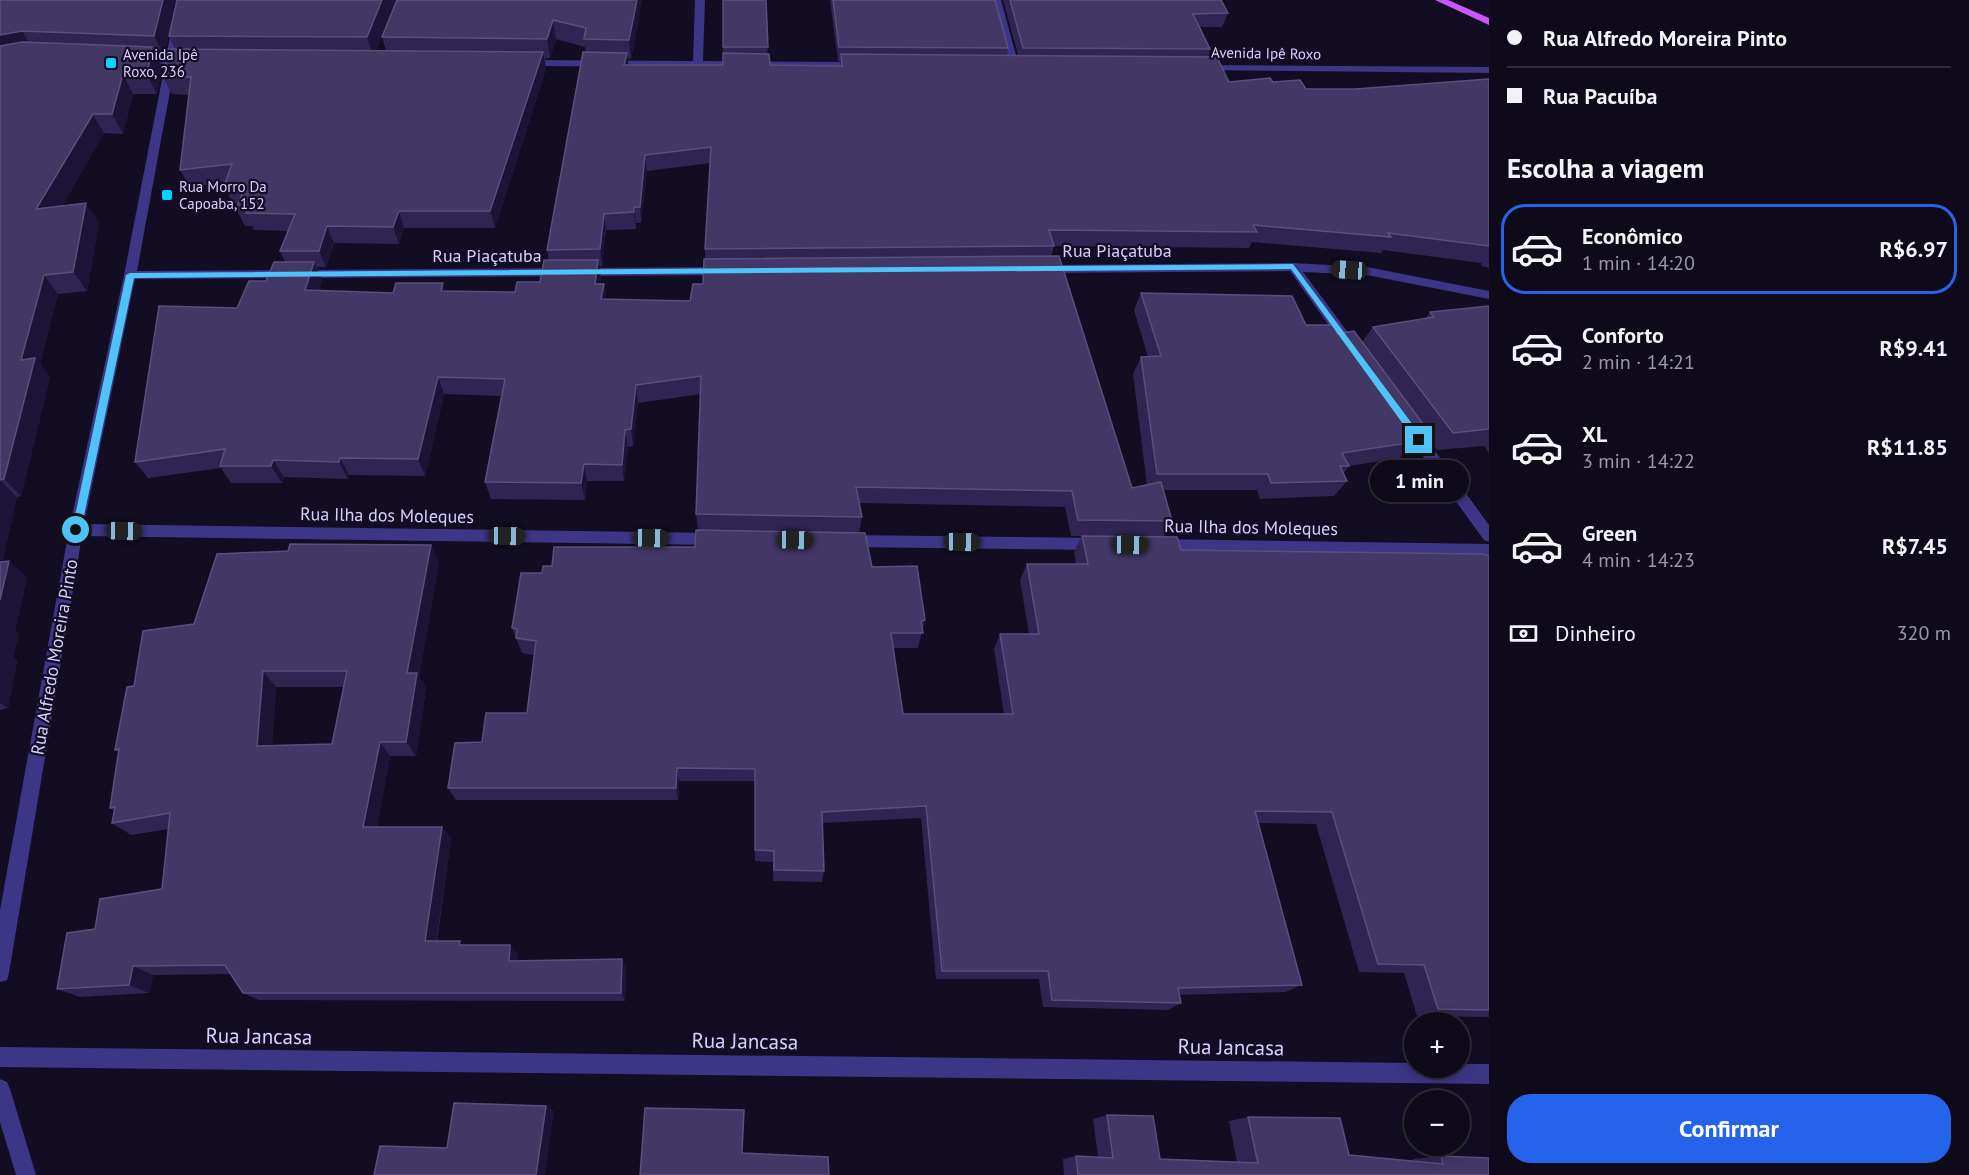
<!DOCTYPE html>
<html lang="pt">
<meta charset="utf-8">
<style>
body{margin:0;font-family:"PT Sans",sans-serif;background:#171323;color:#f1f3f6;height:100vh;display:flex;flex-direction:column;font-size:22px;white-space:nowrap}
*{box-sizing:border-box;margin:0}
p{font-size:20px;color:#9b9aa2}
.icon{flex:none;width:33px;height:33px;fill:none;stroke:currentColor;stroke-width:2;stroke-linecap:round;stroke-linejoin:round}
.map{position:relative;flex:1;overflow:hidden}
.panel{display:flex;flex-direction:column;background:#0e0a1a;width:480px}
.panel>*{flex:none}
.top-card{display:grid;align-content:center;height:132px;padding:0 18px;background:#0e0a1a}
.buttons{position:absolute;left:1404px;top:1012px;display:grid;gap:12px}
.buttons a{display:grid;place-items:center;width:66px;height:66px;border-radius:50%;background:#0e0a1a;box-shadow:0 3px 15px #0003,0 0 0 2px #2e2b39;font-size:30px}
.end{position:absolute;width:27px;height:27px;margin:-14px;border:8px solid #4fc3f7;background:#111;box-shadow:0 0 0 3px #111}
.from{border-radius:50%}
.bubble{position:absolute;height:42px;border-radius:21px;background:#0e0a1a;box-shadow:0 3px 15px #0003,0 0 0 2px #2e2b39;font-size:20px;font-weight:600;line-height:42px;text-align:center}
.car{position:absolute;width:18px;height:36px;margin:-18px -9px;border-radius:8px;box-shadow:0 0 4px 2px #0007;background:linear-gradient(#222 24%,#8ab4d8 0 40%,#222 0 76%,#8ab4d8 0 86%,#222 0)}
.top-card b{display:flex;align-items:center;gap:21px;height:57px;font-size:22px}
.top-card b+b{border-top:2px solid #2e2b39}
.top-card i{width:15px;height:15px;background:#f1f3f6}
ul{padding:0;list-style:none}
li{display:flex;align-items:center;gap:18px;height:90px;margin:0 12px 9px;padding:0 6px;border:3px solid transparent;border-radius:24px}
li div{flex:1}
li b{display:block;font-size:22px}
li em{font-style:normal;font-weight:600}
li.current{border-color:#2563eb}
li>.icon{width:54px;height:54px;stroke-width:1.5}
h2{padding:0 18px;font-size:27px;line-height:72px}
.pay{display:flex;align-items:center;gap:15px;height:66px;padding:0 18px;font-size:22px}
.pay p{margin-inline-start:auto}
.cta{display:flex;gap:12px;margin-top:auto;padding:12px 18px}
.cta a{flex:1;height:69px;border-radius:24px;background:#2563eb;color:#fff;font-size:24px;font-weight:600;line-height:69px;text-align:center}
main{display:flex;flex:1;min-height:0}
.map>svg:first-child{display:block}
.lines{fill:none;stroke-linecap:round;stroke-linejoin:round}
.minor{fill:#3d3585;fill-rule:evenodd}
.major{fill:#c956ff;fill-rule:evenodd}
.wall{fill:#302552;fill-rule:evenodd}
.shaded-wall{fill:#1c1437}
.building{fill:#423765;stroke:#594f7d;stroke-width:1.5;fill-rule:evenodd}
.route{fill:#4fc3f7}
.poi-dot{fill:#00d4fa;stroke:#120d23;stroke-width:2}
.labels{text-anchor:middle;dominant-baseline:central;stroke-width:4.5;stroke-linejoin:round;paint-order:stroke}
.far-street-label{font-size:15px;fill:#d7cfff;stroke:#120d23}
.far-poi-label{font-size:15px;fill:#d7cfff;stroke:#120d23;text-anchor:start}
.street-label{font-size:18px;fill:#d7cfff;stroke:#120d23}
.near-street-label{font-size:21px;fill:#d7cfff;stroke:#120d23}
</style>
<main>
<div class="map">
<svg width="1489" height="1175" viewBox="0 0 1489 1175">
<rect width="100%" height="100%" fill="#120d23"/>
<g class="lines">
<path class="minor" d="M177,0H187L176,58H187L192,61L187,64H175L137,271L724,267L730,271L724,275L135,279L84,524L715,533L720,535L722,539L720,543L715,545L82,536L9,973L7,980L0,982V910L69,530L124,275L165,64L139,63L134,60L139,57L166,58Z
M695,0H705L703,61L859,62L864,65L859,68L526,66L521,63L526,60L693,61Z
M991,0H1001L1019,66L1018,68L1009,66Z
M1201,65L1489,67V73L1197,70V66Z
M1293,263L1367,267L1489,291V299L1367,275L1303,272L1358,346L1359,349L1353,354L1348,352L1290,271L1042,273L1036,269L1042,265Z
M1411,424L1416,425L1489,525V542L1484,540L1406,433L1404,429L1406,425Z
M847,535L1096,538L1101,540L1103,544L1101,548L1096,550L847,547L842,545L840,541L842,537Z
M1159,539L1489,544V556L1159,551L1154,549L1152,545L1154,541Z
M0,1047L1414,1063V1068H1460V1064H1489V1084L0,1067Z
M0,1079L7,1082L10,1089L36,1175H16L0,1122Z"/>
<path class="major" d="M1435,0H1448L1489,18V25Z"/>
</g>
<path class="wall" d="M0,0H177L164,56L157,55L162,66L157,94H133L123,134L104,133L62,206L99,222L87,291L58,294L40,364L50,377L21,496L17,497L2,562L27,577L15,631L19,634L13,657L17,661L8,708L0,710Z
M177,0H396L376,50L386,51L382,37L642,0L631,59H627L628,65H723V0L768,47L767,54L770,65L840,66V61H838L830,0H995L1008,48L1007,55H1018L1003,0H1221L1228,13L1222,27H1200L1210,49L1208,57L1229,82H1273L1306,89H1355L1489,79V268L1482,266L1481,263L1383,250L1381,253L1252,242L1249,248L1054,246L1051,257L1132,488L1147,485L1133,374L1141,357H1148L1134,310L1141,293L1306,325L1362,342L1373,327L1425,319L1430,312L1489,306V453L1484,446L1437,450L1429,439L1418,452L1404,453L1400,458L1349,466L1343,474L1347,481L1334,496L1260,499L1257,490H1163L1172,521L1163,537L1181,550L1489,556V1017L1417,1016L1404,973L1359,972L1316,824L1258,823L1302,985L1285,992L1179,995L1181,1003L1168,1010L1043,1007L1039,979H936L921,818L822,823L824,871L822,882L773,881V862L755,861V781H679L678,800H456L448,788L482,742L527,713L534,655L522,653L512,628L542,573L552,566L695,547L698,530L696,514L701,394L638,403L633,446L628,447L624,481H587L585,500L491,499L485,482L501,396L444,394L425,476L349,475L348,479L284,477L282,483H231L221,468L148,478L135,462L237,308L285,262L280,251L288,231L254,230L252,226H245L236,209L238,204H233L224,186L225,183L190,187L180,170L189,95L172,94L163,77L175,49L169,36ZM556,39L585,47L586,52L547,250L549,260L540,282L515,292L445,291L443,283L393,293L319,291L322,280L317,267H326L334,243L399,244L404,228H495L546,69L545,58H550ZM710,163L705,249V259L703,284L690,301L606,299L600,284L601,278L599,266H602L606,230L636,229V223H641L647,171ZM859,503L1065,507L1071,536H1082L1074,552L1076,564H1027L1020,580L1029,634H1000L994,649L1004,714H903L893,648H918L925,620L872,567L859,533L862,517Z
M431,545L439,563L419,676L426,688L416,756H390L377,827H442L451,839L437,941L518,954L517,961L622,959L626,967L625,1001L259,1000L243,993L230,974L153,975L149,993L80,997L57,989L95,929L162,889L169,829L131,835L112,823L115,811L110,808L118,752L115,750L134,686L194,624ZM276,687H344L332,744L272,745Z
M1107,1115L1160,1159L1237,1163L1229,1121L1248,1117L1349,1155L1414,1161L1413,1159L1441,1156L1489,1175H1064L1063,1159L1076,1156L1098,1157L1093,1119Z"/>
<path class="shaded-wall" d="M163,0H177L164,56L154,36Z
M382,0H396L373,57L367,37Z
M637,0H642L631,59L629,40Z
M553,20L556,39L550,58L547,39Z
M22,31L34,51L0,57V35Z
M152,47L162,66L157,94L147,75Z
M543,52L546,69L495,228L490,211Z
M627,53L629,69L624,65Z
M123,74L133,94L123,134L112,114Z
M93,114L104,133L49,228L36,209Z
M645,155L647,171L641,223L640,207Z
M86,203L99,222L87,291L73,272Z
M634,207L636,223V229L634,212Z
M399,211L404,228L399,244L393,227Z
M604,214L606,230L602,266L600,249Z
M327,226L334,243L326,267L319,251Z
M598,260L601,278L598,302L595,284Z
M314,262L322,280L314,308L305,290Z
M44,275L58,294L40,364L50,377L21,496L4,479L21,360Z
M443,283L449,301L441,291Z
M604,284L607,302L601,299Z
M438,377L444,394L425,476L418,459Z
M636,385L638,403L633,446L631,429Z
M625,430L628,447L624,481L622,465Z
M340,458L349,475L348,479L339,462Z
M273,460L284,477L282,483L271,466Z
M584,464L587,481L585,500L581,483Z
M0,480L17,497L0,570Z
M431,545L439,563L419,676L426,688L416,756L406,742L407,673Z
M9,561L27,577L15,631L19,634L13,657L17,661L8,708L0,703V600Z
M263,671L276,687L271,759L257,746Z
M380,742L390,756L375,839L363,827Z
M677,768L679,781L678,800L676,788Z
M442,827L451,839L435,950L425,941Z
M510,945L518,954L517,970L509,961Z
M622,959L626,967L625,1001L621,993Z
M133,966L153,975L149,993L129,985Z
M546,1106L554,1111L545,1175H536Z"/>
<path class="building" d="M0,0H163L154,36L22,31L0,35Z
M177,0H382L367,37L169,36Z
M397,0H637L629,40L584,39L586,28L553,20L547,39L382,37Z
M723,0H766L768,47H723Z
M833,0H995L1008,48L839,47Z
M1010,0H1221L1228,13L1193,14L1210,49L1023,48Z
M22,42L152,47L147,75L123,74L112,114H93L36,209L86,203L73,272L44,275L21,360L35,358L4,479L0,480V46Z
M168,49L543,52L490,211H399L393,227L327,226L319,251H280L295,214L246,213L248,209H236L245,187L224,186L232,164L180,170L191,77H163Z
M583,52L627,53L624,65H723V53L769,54L770,65L842,66L841,54L1217,57L1229,82L1270,78L1273,82L1300,80L1306,89H1355L1489,79V246L1388,233L1391,237L1253,225L1257,232L1049,230L1054,246L705,249L711,147L645,155L640,207H634V212L604,214L600,249L547,250Z
M1059,256L1132,488L1161,482L1172,521L1078,520L1072,491L856,487L862,517L696,514L701,376L636,385L631,429L625,430L622,465L584,464L581,483L485,482L505,379L438,377L418,459L340,458L339,462L273,460L271,466H220L225,449L135,462L159,306L237,308L249,281H266L274,262H314L305,290L393,293L396,283H443L441,291L515,292L517,282H540L544,260H598L595,284H604L601,299L690,301L693,284H703L704,259Z
M1141,293L1292,296L1306,325H1333L1337,334L1354,331L1432,436L1411,438L1414,442L1342,453L1349,466H1340L1347,481L1271,483L1268,474H1157L1141,357L1161,356Z
M1489,306V429L1453,433L1373,327L1434,317L1430,312Z
M696,530L865,533L872,567L917,566L925,620L921,621L923,633H891L903,714H1013L1000,634H1039L1027,564H1088L1082,536L1177,537L1181,550L1483,554L1489,556V1010L1438,1009L1424,965L1378,964L1332,812L1255,811L1302,985L1178,988L1181,1003L1052,1000L1048,971H942L926,806L822,812L824,871L774,870V851L755,850V769L677,768L676,788H448L455,743L482,742L486,713H527L536,641L516,638L517,629L512,628L521,573H542L543,566H552L554,547H695Z
M290,544L431,545L407,673H417L406,742H380L363,827H442L425,941H460L459,945H510L509,961L622,959L621,993H243L225,965L133,966L129,985L57,989L67,933L95,929L100,899L162,889L170,813L112,823L115,807L110,808L119,749L115,750L127,687L134,686L143,631L194,624L217,554L288,551ZM263,671H347L332,744L257,746Z
M9,561L0,600V562Z
M454,1103L546,1106L536,1175H374L380,1146L447,1148Z
M645,1108L744,1110L742,1153L828,1157L829,1175H640Z
M1107,1115L1153,1116L1160,1159L1258,1163L1248,1117L1340,1118L1349,1155L1443,1164L1441,1156L1489,1158V1175H1078L1076,1156L1113,1158Z"/>
<path class="route" d="M1293,264L1422,437V442H1416L1291,269L134,278L81,530L76,534L72,530L126,275L130,273Z"/>
<g class="poi-dot">
<rect x="105" y="57" width="12" height="12" rx="3"/>
<rect x="161" y="189" width="12" height="12" rx="3"/>
</g>
<g class="labels">
<g class="far-street-label">
<text transform="translate(1266 53) rotate(1)">Avenida Ipê Roxo</text>
</g>
<g class="far-poi-label">
<text x="123" y="54">Avenida Ipê<tspan x="123" dy="17">Roxo, 236</tspan></text>
<text x="179" y="186">Rua Morro Da<tspan x="179" dy="17">Capoaba, 152</tspan></text>
</g>
<g class="street-label">
<text x="1117" y="250">Rua Piaçatuba</text>
<text x="487" y="255">Rua Piaçatuba</text>
<text transform="translate(387 515) rotate(1)">Rua Ilha dos Moleques</text>
<text transform="translate(1251 527) rotate(1)">Rua Ilha dos Moleques</text>
<text transform="translate(54 657) rotate(-80)">Rua Alfredo Moreira Pinto</text>
</g>
<g class="near-street-label">
<text transform="translate(259 1036) rotate(1)">Rua Jancasa</text>
<text transform="translate(745 1041) rotate(1)">Rua Jancasa</text>
<text transform="translate(1231 1047) rotate(1)">Rua Jancasa</text>
</g>
</g>
</svg>
<div class="buttons">
<a>+</a>
<a>−</a>
</div>
<i class="end from" style="left:76px;top:530px"></i>
<i class="end" style="left:1419px;top:440px"></i>
<div class="bubble" style="left:1370px;top:460px;width:99px">1 min</div>
<i class="car" style="left:1349px;top:270px;rotate:274deg"></i>
<i class="car" style="left:124px;top:531px;rotate:91deg"></i>
<i class="car" style="left:507px;top:536px;rotate:91deg"></i>
<i class="car" style="left:651px;top:538px;rotate:91deg"></i>
<i class="car" style="left:795px;top:540px;rotate:91deg"></i>
<i class="car" style="left:962px;top:542px;rotate:91deg"></i>
<i class="car" style="left:1130px;top:545px;rotate:91deg"></i>
</div>
<section class="panel">
<div class="top-card">
<b><i class="from"></i>Rua Alfredo Moreira Pinto</b>
<b><i></i>Rua Pacuíba</b>
</div>
<h2>Escolha a viagem</h2>
<ul>
<li class="current"><svg class="icon" aria-label="car" viewBox="0 0 24 24"><path d="M5 17H2v-5l4-1 3-4h7l3 4 3 1v5h-3M9 17h6M6 11h13"/><circle cx="7" cy="17" r="2"/><circle cx="17" cy="17" r="2"/></svg><div><b>Econômico</b><p>1 min · 14:20</p></div><em>R$6.97</em></li>
<li><svg class="icon" aria-label="car" viewBox="0 0 24 24"><path d="M5 17H2v-5l4-1 3-4h7l3 4 3 1v5h-3M9 17h6M6 11h13"/><circle cx="7" cy="17" r="2"/><circle cx="17" cy="17" r="2"/></svg><div><b>Conforto</b><p>2 min · 14:21</p></div><em>R$9.41</em></li>
<li><svg class="icon" aria-label="car" viewBox="0 0 24 24"><path d="M5 17H2v-5l4-1 3-4h7l3 4 3 1v5h-3M9 17h6M6 11h13"/><circle cx="7" cy="17" r="2"/><circle cx="17" cy="17" r="2"/></svg><div><b>XL</b><p>3 min · 14:22</p></div><em>R$11.85</em></li>
<li><svg class="icon" aria-label="car" viewBox="0 0 24 24"><path d="M5 17H2v-5l4-1 3-4h7l3 4 3 1v5h-3M9 17h6M6 11h13"/><circle cx="7" cy="17" r="2"/><circle cx="17" cy="17" r="2"/></svg><div><b>Green</b><p>4 min · 14:23</p></div><em>R$7.45</em></li>
</ul>
<div class="pay"><svg class="icon" aria-label="cash" viewBox="0 0 24 24"><path d="M3 7h18v10H3z"/><circle cx="12" cy="12" r="2"/></svg>Dinheiro<p>320 m</p></div>
<div class="cta"><a>Confirmar</a></div>
</section>
</main>
